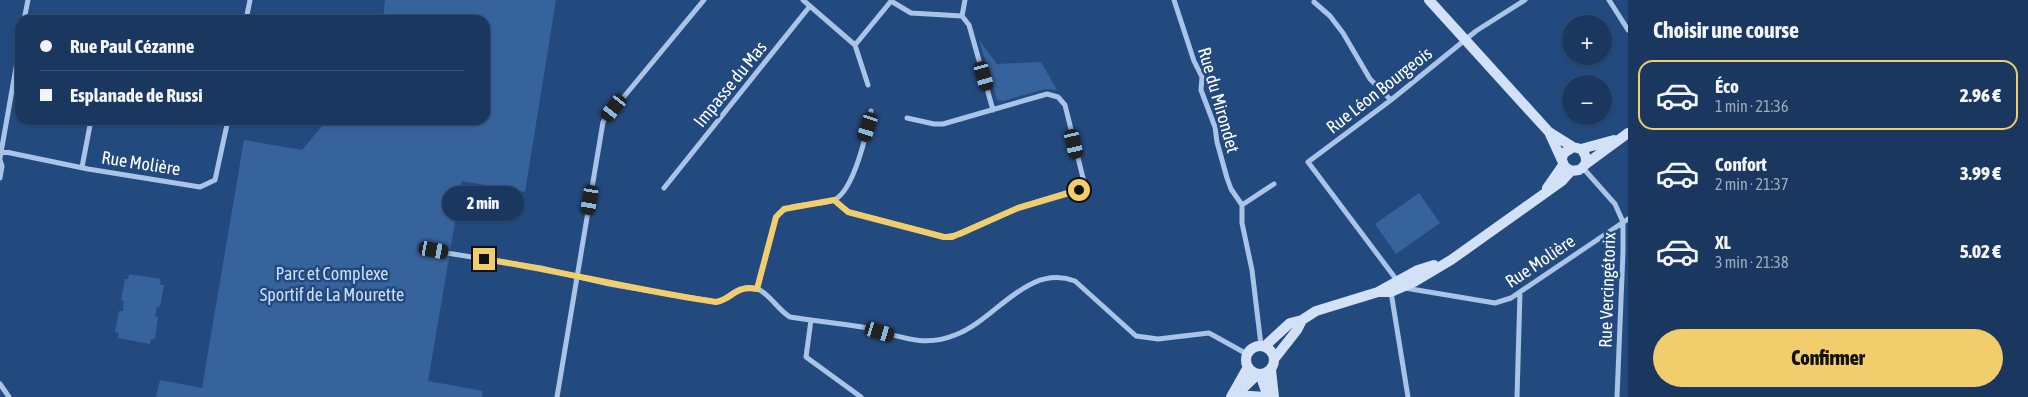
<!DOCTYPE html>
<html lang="fr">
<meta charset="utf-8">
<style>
body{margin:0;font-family:"Asap Condensed",sans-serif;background:#233f65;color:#f1f3f6;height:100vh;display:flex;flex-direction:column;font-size:19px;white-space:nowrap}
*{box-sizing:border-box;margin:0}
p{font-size:16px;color:#9facbd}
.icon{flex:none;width:28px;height:28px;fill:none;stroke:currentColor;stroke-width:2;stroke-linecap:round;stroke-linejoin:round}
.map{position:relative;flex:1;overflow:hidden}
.side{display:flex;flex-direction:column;background:#1a385f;width:400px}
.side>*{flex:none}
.hud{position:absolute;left:15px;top:15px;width:475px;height:110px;border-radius:15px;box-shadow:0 1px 4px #0004,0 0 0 1px #385274;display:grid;align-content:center;height:110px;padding:0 25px;background:#1a385f}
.buttons{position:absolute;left:1562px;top:15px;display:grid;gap:10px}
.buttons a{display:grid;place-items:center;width:50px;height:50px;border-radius:50%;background:#1a385f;box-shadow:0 1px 4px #0004,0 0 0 1px #385274;font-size:25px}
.end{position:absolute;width:22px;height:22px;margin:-11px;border:6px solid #f2cd6b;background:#111;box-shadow:0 0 0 2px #111}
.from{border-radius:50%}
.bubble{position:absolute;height:35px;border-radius:18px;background:#1a385f;box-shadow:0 1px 4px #0004,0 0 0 1px #385274;font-size:16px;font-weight:800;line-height:35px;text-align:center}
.car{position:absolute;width:15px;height:30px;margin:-15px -8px;border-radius:6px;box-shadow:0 0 4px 1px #0007;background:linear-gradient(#222 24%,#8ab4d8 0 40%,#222 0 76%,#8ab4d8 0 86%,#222 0)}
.hud b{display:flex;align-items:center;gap:18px;height:48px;font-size:19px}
.hud b+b{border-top:1px solid #385274}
.hud i{width:12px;height:12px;background:#f1f3f6}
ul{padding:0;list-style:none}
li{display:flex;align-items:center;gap:15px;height:70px;margin:0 10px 8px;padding:0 15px;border:2px solid transparent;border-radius:15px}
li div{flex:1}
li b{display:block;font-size:19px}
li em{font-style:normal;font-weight:800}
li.on{border-color:#f2cd6b}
li>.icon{width:45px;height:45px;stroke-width:1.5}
h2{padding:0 25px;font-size:22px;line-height:60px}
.primary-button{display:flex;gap:10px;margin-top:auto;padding:10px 25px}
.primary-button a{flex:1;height:58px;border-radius:30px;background:#f2cd6b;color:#111;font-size:20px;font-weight:800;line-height:58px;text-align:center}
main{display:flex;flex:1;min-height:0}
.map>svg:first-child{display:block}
.green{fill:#37639d}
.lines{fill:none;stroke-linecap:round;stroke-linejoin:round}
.street{stroke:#a9c4e7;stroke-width:5}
.secondary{stroke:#d2e1f6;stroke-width:10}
.route{stroke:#f2cd6b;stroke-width:6}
.labels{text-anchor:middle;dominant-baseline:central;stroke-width:5;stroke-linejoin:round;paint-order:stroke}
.street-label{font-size:18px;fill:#fff;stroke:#234a7f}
.park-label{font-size:18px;fill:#ccdef5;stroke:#234a7f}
</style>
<main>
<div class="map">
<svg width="1628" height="397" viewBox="0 0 1628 397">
<rect width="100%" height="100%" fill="#234a7f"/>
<path class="green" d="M385,0H556L525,192L462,181L428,381L483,391L482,397H156L160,380L202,388L244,140L302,150L327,120H485V20H383Z
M979,40L997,64L1041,62L1057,90L1045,89L1003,101L997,100Z
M1419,193L1440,223L1396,254L1375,224Z
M129,274L161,279L160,285H164L160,307L157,306L155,316L158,317L155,339H151L150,344L118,338L119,333L115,332L119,311H123L124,301L121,300L125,279H128Z"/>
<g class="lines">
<path class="street" d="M803,0L855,45L868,85
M1174,0L1194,61L1202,77L1201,90L1215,127L1217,142L1227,178L1231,189L1242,205V223L1252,270L1261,345
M1609,0L1628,30
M891,1L911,13L962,16L969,25L993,110
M1314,2L1330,16L1343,33L1370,79L1391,100
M962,16L965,0
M24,20L28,0
M246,20L250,0
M855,45L892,0
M1,151L88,169L200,187L215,180L228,120
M0,158L20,45
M0,160L2,166L0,178
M82,167L91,120
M1583,168L1615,204L1623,222V252L1617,397
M664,188L810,6
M834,200L849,212L944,237L961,234L1018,208L1079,189L1084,182L1065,105L1058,97L1047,94L943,124H934L907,118
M1242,205L1274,184
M434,251L541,268L609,284L716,302C726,300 731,292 741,289C765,281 773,307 790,317C814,321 838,323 862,327C896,334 921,349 955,335C996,320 1027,263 1075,281L1136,336L1158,339L1209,333L1247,354
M1399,283L1308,162L1391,100L1476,31L1525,0
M1405,288L1495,303L1511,298L1628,219
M757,289L776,217C786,201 818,207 834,200C854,191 867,132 871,111
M1391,292L1408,397
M811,320L806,357L861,397
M0,384L9,397
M557,397L603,122L704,0
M1517,397L1520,292"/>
<path class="secondary" d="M1429,0L1549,132L1565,167L1571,171L1579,170C1588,165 1588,157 1581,149L1573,147L1564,153L1562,158
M1549,132L1573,147
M1581,149L1614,140
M1586,164L1628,133
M1547,188L1563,165
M1378,292H1391L1414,282L1451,260L1562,181L1571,171
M1246 360a14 14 0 1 1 28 0a14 14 0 1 1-28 0Z
M1265,346L1290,323L1302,320L1316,311L1378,292L1418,270L1434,265
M1275,358L1297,330L1302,320
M1271,370L1274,397
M1260,374L1268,397
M1236,395L1258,374
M1236,395L1265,397
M1231,397L1248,367"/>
</g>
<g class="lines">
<path class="route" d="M484,259C562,271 638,291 716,302C735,298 734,285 757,289L776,217L784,209L834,200L848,212L944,237H952L1018,208L1079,190"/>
</g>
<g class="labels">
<g class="street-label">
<text transform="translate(730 84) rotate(-51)">Impasse du Mas</text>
<text transform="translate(1379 90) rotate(-38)">Rue Léon Bourgeois</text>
<text transform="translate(1219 100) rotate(74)">Rue du Mirondet</text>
<text transform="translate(141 163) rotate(9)">Rue Molière</text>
<text transform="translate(1540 261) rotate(-34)">Rue Molière</text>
<text transform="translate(1607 290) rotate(-88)">Rue Vercingétorix</text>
</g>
<g class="park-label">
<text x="332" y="273">Parc et Complexe<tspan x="332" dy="21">Sportif de La Mourette</tspan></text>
</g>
</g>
</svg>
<div class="buttons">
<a>+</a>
<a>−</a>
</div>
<i class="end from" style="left:1079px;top:190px"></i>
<i class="end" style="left:484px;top:259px"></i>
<div class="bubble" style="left:442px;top:186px;width:82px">2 min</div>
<i class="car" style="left:984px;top:76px;rotate:164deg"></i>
<i class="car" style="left:614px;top:108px;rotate:219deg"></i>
<i class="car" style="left:868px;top:127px;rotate:198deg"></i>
<i class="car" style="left:1074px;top:144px;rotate:167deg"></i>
<i class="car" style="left:590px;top:200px;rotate:190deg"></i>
<i class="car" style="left:434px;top:250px;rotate:100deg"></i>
<i class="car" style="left:880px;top:332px;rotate:107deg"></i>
<div class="hud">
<b><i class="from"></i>Rue Paul Cézanne</b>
<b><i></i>Esplanade de Russi</b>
</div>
</div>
<section class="side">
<h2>Choisir une course</h2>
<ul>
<li class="on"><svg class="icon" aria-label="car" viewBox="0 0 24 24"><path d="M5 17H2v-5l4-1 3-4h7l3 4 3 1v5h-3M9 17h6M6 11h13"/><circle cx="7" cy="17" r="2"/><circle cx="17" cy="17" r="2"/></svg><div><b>Éco</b><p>1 min · 21:36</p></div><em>2.96 €</em></li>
<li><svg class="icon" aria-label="car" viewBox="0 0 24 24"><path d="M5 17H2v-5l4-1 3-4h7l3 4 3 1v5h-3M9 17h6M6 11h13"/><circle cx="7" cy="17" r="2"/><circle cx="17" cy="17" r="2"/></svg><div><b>Confort</b><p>2 min · 21:37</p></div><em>3.99 €</em></li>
<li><svg class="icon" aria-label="car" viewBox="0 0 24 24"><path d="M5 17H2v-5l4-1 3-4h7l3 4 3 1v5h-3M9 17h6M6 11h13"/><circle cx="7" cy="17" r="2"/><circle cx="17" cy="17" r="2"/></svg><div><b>XL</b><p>3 min · 21:38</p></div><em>5.02 €</em></li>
</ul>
<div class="primary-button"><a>Confirmer</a></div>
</section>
</main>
